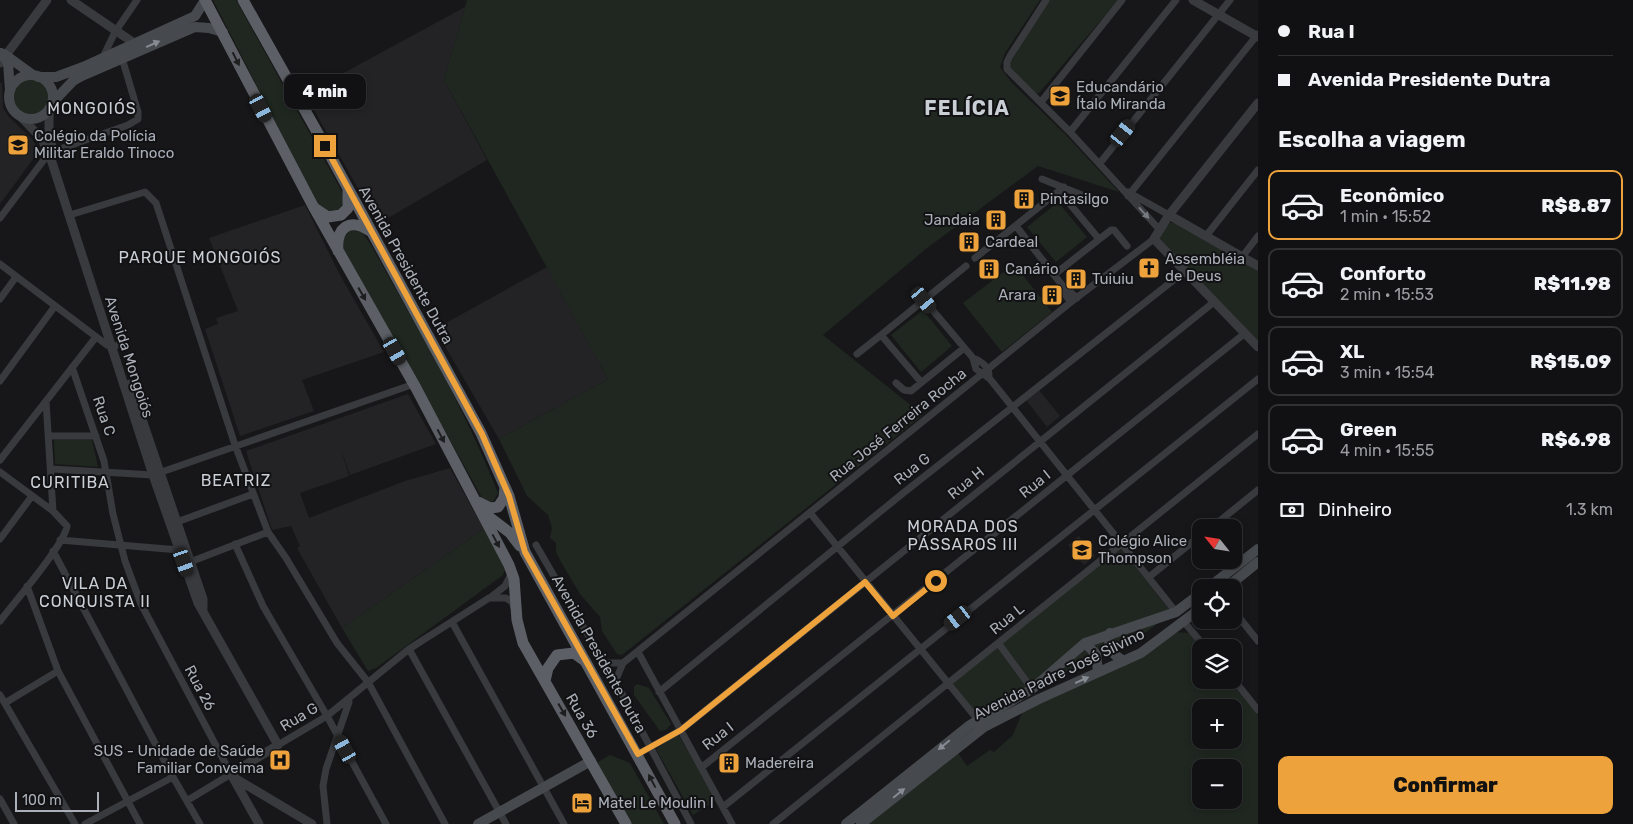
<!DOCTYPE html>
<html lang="pt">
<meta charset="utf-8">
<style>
body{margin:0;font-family:Rubik,sans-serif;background:#1e1f21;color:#f1f3f6;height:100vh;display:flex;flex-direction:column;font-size:19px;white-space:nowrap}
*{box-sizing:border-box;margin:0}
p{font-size:16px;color:#9c9da0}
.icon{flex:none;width:28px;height:28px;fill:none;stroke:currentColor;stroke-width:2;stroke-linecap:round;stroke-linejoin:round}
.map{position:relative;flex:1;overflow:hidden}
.panel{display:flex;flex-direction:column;background:#111113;width:375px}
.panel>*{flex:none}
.top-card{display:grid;align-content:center;height:110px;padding:0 20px;background:#111113}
.needle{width:32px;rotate:300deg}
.tools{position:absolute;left:1192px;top:519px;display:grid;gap:10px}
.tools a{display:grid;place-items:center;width:50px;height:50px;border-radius:10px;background:#111113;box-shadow:0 2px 8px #0003,0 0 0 1px #303133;font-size:25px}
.scale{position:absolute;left:15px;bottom:12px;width:84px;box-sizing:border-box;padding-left:5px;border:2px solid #aaafb8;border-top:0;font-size:14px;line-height:18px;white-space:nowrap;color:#aaafb8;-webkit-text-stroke:4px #121214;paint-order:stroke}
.end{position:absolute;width:22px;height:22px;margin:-11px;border:6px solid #eda23c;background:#111;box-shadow:0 0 0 2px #111}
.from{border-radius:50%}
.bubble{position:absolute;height:35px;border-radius:10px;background:#111113;box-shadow:0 2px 8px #0003,0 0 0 1px #303133;font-size:16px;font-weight:800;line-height:35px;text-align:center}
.car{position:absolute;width:15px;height:30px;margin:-15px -8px;border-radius:6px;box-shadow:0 0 4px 1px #0007;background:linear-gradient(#222 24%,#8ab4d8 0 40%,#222 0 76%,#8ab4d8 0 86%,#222 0)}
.top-card b{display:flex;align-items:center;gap:18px;height:48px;font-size:19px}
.top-card b+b{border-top:1px solid #303133}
.top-card i{width:12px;height:12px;background:#f1f3f6}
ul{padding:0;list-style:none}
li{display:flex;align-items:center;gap:15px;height:70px;margin:0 10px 8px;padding:0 10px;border:2px solid #303133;border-radius:10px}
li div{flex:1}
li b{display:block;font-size:19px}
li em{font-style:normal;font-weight:800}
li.current{border-color:#eda23c}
li>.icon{width:45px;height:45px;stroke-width:1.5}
h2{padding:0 20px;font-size:22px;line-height:60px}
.pay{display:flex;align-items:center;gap:12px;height:55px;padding:0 20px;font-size:19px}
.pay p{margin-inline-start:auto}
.button{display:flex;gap:10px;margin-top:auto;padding:10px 20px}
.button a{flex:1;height:58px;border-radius:10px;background:#eda23c;color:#111;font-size:20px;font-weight:800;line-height:58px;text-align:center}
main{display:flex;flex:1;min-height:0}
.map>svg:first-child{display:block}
.built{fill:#232326}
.green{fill:#1f2720;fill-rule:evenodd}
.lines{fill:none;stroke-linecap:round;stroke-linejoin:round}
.minor{stroke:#383a3e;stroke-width:7}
.tertiary{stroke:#383a3e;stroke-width:9}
.secondary{stroke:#46494e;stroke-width:10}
.trunk{stroke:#5c6066;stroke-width:11}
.oneway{fill:#878b93}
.oneway2{fill:#1d1e20}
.oneway3{fill:#777a81}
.route{stroke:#eda23c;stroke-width:6}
.labels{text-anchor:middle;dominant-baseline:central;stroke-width:4;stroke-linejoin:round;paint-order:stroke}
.poi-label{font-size:15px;fill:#aaafb8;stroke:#121214;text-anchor:start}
.street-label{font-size:15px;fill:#aaafb8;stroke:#121214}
.neighbourhood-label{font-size:16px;letter-spacing:1px;fill:#caced5;stroke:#121214}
.district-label{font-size:20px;font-weight:bold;letter-spacing:1px;fill:#caced5;stroke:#121214}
</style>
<main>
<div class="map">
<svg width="1258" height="824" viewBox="0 0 1258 824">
<rect width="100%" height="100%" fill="#171719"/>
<path class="built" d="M465,7L444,80L487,160L378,224L305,94Z
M0,83H2L3,108L9,117L32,139L39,151L0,204Z
M305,205L340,275L384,352L302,380L314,411L240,436L205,329L218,324L216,318L238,311L209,238Z
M547,267L608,379L499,439L435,329Z
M1039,390L1060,416L1047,427L1026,400Z
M408,394L436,444L350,475L341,449L349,476L300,493L309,518L405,481L450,468L484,529L342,628L297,548L300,546L291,526L272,530L246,451Z
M1079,536L1095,556L1084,565L1068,545Z"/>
<path class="green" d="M213,0H236L341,190C345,202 343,213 328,212L317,204Z
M467,0H1040L1005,53L1000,67L1012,83L1065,134L1119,192L1038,166L927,248L823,335L923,415L622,655L617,654L602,631L600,617L580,594L561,562L556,552V543L550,538L552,528L548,515L527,496L499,439L608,379L444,80Z
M1048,0H1118L1039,93L1036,94L1009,71V65Z
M12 97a19 19 0 1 1 38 0a19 19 0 1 1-38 0Z
M1058,202L1087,237L1056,262L1027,227Z
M1166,223H1177L1258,269V343L1160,239V233Z
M351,230L362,232L371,245C416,326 464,406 498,493L493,502L483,501L481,496L343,248L344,237Z
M1014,264L1052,312L1002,352L963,303Z
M923,310L952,346L921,372L891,335Z
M54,440H92L98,467L55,464Z
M484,529L506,568L503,575L376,668L368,671L342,628Z
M1120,548L1172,613L1141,636L977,714L952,682Z
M1175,632L1190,633L1201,648V680H1229L1258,715V824H869L956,750L967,766L990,750L994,752L1013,735L1024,708ZM1201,708H1234V740H1201ZM1201,768H1234V800H1201Z
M637,684L649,688L671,724L666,730L660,731L634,695V687Z
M678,734L717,800L693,815L656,749Z
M610,755L630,763L664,824H629L600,773L598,762Z"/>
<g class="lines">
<path class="minor" d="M1046,0L1010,56L1007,62V69L1070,132L1159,229
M103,57L115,32L137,0
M1041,102L1122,0
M1070,132L1176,0
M1100,163L1230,0
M1042,179L1082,195
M1059,191L1099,239
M1128,192L1169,215
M1128,196L1258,34
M73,214L145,192L156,203L235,445L268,532L286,558L337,643L368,682L445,824
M0,218L49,153L128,125L138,119V112L122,58
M1016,226L1062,285L1077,298
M1206,236L1258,170
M1242,257L1258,236
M975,258L1064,187
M0,264L107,345L112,347L118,345
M1055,274L1111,230H1114L1127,246
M1062,285L1063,292L1071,302
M0,299L16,277
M924,300L973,358L976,369L990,379L1176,612
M881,335L966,266
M857,354L881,335L921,382
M973,358C980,360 988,366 989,374
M72,367L104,461L113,514L125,561L141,604L231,774L188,800
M0,381L55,306
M896,383L904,390L911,391L964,348
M46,401L53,511
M50,436H96
M0,460L96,337
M52,469L153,475L414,384
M0,472L53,511L67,526C65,544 13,604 0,621
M811,514L978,720
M177,522L253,494
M1211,528L1258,490
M0,539L32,496
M60,540L179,550
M235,544L263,606L327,716L386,824
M536,545L621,692L691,824
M53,551L173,777L200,824
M190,562L268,532
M1149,577L1201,535
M27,586L58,671L140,824
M491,597L505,586L511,574
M1234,611L1258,641
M452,622L564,824
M1184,622L1206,648
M999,644L1032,689
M409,649L506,824
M638,652L732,824
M604,663H623
M1234,680L1258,710
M615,682L623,663L1071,302L1154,239
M659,692L902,494L1185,271
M0,695L75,824
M5,703L58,671
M278,745L327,716L409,649L489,598H506L512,602L514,608
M638,754L681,730L1214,302
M702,767L1244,334
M0,799L14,824
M723,807L1258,379
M85,824L173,777
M327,824L323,786L326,769L349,702
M773,824L1258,434"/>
<path class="tertiary" d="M71,0L134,43
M1193,0L1258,37
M0,63L47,0
M1258,103L1169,215L1154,239L1258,347
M49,108V130L53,153
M22,118L41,138L49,153L153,475L198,603L278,745L231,774L259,824
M1169,215L1258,266
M130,384L203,599V609
M233,777L312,824"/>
<path class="secondary" d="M1,53L8,63L10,90
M4,54L33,75
M9 97a22 22 0 1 1 44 0a22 22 0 1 1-44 0Z
M38,77H56L83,67L195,16L205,0
M52,103L73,81L82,76L195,27L209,28L223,32
M1208,588L1258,549
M1226,588L1258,562
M1110,633C1107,647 1111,654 1124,661
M1085,643L1096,654L1098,672
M478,824L591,761
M846,824L970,725L1032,689L1085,643L1176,612L1201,593
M861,824L984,727L1039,699L1141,653L1201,608"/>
<path class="trunk" d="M205,0L313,206L416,388L509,565L514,579L517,620L523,643L626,824
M243,0L325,146L481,433L509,496L525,552L675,824
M316,209L328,217L341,215L348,208V190
M338,251C336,228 349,217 370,231
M478,502L490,508L498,507L504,498L505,487
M484,513L510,533L520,546
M545,681L548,668L557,655L574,653L585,661"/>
</g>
<defs><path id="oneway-solid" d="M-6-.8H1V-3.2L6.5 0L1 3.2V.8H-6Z" transform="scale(1.25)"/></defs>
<g class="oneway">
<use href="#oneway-solid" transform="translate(153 44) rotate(-24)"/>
<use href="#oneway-solid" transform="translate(1082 680) rotate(-24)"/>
<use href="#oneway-solid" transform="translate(944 745) rotate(141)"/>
<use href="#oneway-solid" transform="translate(899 793) rotate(-39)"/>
</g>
<g class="oneway2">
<use href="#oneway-solid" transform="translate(236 59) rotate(63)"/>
<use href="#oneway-solid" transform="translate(362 294) rotate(60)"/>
<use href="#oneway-solid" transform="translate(441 436) rotate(62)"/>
<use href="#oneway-solid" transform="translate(496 541) rotate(62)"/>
<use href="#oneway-solid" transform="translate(562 710) rotate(60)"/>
<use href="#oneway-solid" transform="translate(652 781) rotate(-118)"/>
</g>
<use class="oneway3" href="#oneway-solid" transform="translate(1144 213) rotate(48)"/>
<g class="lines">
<path class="route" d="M325,146L482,434L509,496L525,552L638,754L681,730L865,582L893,616L936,581"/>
</g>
<defs>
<g id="school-square" transform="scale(1.125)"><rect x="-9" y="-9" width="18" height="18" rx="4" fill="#eda23c" stroke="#121214"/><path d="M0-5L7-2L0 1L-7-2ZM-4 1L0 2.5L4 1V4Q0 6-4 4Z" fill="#111"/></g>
<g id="building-square" transform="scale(1.125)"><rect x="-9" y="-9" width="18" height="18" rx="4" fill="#eda23c" stroke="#121214"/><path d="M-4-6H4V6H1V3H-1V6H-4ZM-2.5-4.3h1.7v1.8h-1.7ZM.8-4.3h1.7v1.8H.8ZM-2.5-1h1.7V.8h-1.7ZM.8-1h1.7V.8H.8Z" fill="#111"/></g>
<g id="church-square" transform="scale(1.125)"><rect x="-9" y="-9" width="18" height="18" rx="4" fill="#eda23c" stroke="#121214"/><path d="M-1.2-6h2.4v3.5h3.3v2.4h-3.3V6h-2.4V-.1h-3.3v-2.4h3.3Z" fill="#111"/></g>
<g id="hospital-square" transform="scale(1.125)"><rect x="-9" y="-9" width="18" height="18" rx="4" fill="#eda23c" stroke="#121214"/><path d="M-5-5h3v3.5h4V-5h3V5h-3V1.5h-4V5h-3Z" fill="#111"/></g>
<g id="hotel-square" transform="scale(1.125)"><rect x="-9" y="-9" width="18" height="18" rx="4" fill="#eda23c" stroke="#121214"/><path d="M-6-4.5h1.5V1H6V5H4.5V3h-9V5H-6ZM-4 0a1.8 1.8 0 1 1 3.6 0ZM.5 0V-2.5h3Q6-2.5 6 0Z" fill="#111"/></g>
</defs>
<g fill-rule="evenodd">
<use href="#school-square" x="1060" y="96"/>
<use href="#school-square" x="18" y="145"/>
<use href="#building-square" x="1024" y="199"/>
<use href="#building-square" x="996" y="220"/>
<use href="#building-square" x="969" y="242"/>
<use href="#church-square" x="1149" y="268"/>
<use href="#building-square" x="989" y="269"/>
<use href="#building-square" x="1076" y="279"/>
<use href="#building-square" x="1052" y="295"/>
<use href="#school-square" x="1082" y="550"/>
<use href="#hospital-square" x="280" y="760"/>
<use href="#building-square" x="729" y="763"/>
<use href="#hotel-square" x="582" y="803"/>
</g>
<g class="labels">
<g class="poi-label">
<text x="1076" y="87">Educandário<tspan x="1076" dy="17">Ítalo Miranda</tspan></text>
<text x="34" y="136">Colégio da Polícia<tspan x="34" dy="17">Militar Eraldo Tinoco</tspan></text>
<text x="1040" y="199">Pintasilgo</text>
<text x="980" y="220" text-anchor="end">Jandaia</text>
<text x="985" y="242">Cardeal</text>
<text x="1165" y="259">Assembléia<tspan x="1165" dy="17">de Deus</tspan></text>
<text x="1005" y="269">Canário</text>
<text x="1092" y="279">Tuiuiu</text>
<text x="1036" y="295" text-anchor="end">Arara</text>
<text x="1098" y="541">Colégio Alice<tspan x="1098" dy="17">Thompson</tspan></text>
<text x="264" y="751" text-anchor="end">SUS - Unidade de Saúde<tspan x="264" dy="17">Familiar Conveima</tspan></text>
<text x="745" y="763">Madereira</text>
<text x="598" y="803">Matel Le Moulin I</text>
</g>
<g class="street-label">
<text transform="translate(406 265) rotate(61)">Avenida Presidente Dutra</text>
<text transform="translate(129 357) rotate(72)">Avenida Mongoiós</text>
<text transform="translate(104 416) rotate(71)">Rua C</text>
<text transform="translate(898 425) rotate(-39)">Rua José Ferreira Rocha</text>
<text transform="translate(912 469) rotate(-38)">Rua G</text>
<text transform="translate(966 483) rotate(-39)">Rua H</text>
<text transform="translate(1035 484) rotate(-39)">Rua I</text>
<text transform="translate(1007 619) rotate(-39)">Rua L</text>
<text transform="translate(599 654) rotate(61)">Avenida Presidente Dutra</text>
<text transform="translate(1059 674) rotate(-26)">Avenida Padre José Silvino</text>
<text transform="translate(200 688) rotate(62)">Rua 26</text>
<text transform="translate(582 716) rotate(60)">Rua 36</text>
<text transform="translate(299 717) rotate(-31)">Rua G</text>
<text transform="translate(718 736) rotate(-38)">Rua I</text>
</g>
<g class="neighbourhood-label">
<text x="92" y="108">MONGOIÓS</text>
<text x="200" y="257">PARQUE MONGOIÓS</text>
<text x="236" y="480">BEATRIZ</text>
<text x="70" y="482">CURITIBA</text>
<text x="963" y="526">MORADA DOS<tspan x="963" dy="18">PÁSSAROS III</tspan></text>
<text x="95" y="583">VILA DA<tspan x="95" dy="18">CONQUISTA II</tspan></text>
</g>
<g class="district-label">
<text x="967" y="108">FELÍCIA</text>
</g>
</g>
</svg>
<div class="tools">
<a><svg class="needle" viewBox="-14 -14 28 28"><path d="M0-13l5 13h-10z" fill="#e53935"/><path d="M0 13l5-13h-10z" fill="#9c9da0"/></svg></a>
<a><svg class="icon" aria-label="locate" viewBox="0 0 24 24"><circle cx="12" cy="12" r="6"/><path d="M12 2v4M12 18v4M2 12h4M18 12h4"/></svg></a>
<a><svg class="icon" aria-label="layers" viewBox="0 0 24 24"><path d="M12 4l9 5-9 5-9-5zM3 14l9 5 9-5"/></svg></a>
<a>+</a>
<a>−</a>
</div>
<div class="scale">100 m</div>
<i class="end from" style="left:936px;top:581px"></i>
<i class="end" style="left:325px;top:146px"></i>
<div class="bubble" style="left:284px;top:74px;width:82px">4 min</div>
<i class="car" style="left:261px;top:108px;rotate:152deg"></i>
<i class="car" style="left:1123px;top:133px;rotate:39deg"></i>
<i class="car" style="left:924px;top:300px;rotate:140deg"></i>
<i class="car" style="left:395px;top:351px;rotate:150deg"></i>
<i class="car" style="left:184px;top:562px;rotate:161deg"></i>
<i class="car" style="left:958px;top:618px;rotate:232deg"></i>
<i class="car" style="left:345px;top:749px;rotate:331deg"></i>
</div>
<section class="panel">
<div class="top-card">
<b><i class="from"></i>Rua I</b>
<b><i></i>Avenida Presidente Dutra</b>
</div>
<h2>Escolha a viagem</h2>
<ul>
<li class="current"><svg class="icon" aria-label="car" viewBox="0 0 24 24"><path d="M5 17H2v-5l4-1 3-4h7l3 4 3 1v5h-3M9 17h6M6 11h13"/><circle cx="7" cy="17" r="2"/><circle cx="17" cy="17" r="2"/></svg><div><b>Econômico</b><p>1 min · 15:52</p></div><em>R$8.87</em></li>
<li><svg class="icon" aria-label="car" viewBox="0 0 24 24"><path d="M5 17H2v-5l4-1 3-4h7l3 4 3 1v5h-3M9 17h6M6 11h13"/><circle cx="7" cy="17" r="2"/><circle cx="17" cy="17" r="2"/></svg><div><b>Conforto</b><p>2 min · 15:53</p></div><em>R$11.98</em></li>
<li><svg class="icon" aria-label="car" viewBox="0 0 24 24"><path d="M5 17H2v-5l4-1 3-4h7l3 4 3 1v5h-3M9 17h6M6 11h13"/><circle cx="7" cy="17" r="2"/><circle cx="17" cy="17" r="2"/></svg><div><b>XL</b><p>3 min · 15:54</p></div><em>R$15.09</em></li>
<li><svg class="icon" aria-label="car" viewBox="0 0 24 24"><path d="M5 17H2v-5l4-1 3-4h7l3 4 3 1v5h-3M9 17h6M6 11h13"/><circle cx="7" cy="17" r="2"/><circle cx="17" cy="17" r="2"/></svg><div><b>Green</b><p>4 min · 15:55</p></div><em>R$6.98</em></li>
</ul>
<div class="pay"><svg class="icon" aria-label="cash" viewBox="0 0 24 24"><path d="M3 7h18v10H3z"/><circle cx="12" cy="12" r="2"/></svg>Dinheiro<p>1.3 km</p></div>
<div class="button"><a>Confirmar</a></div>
</section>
</main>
